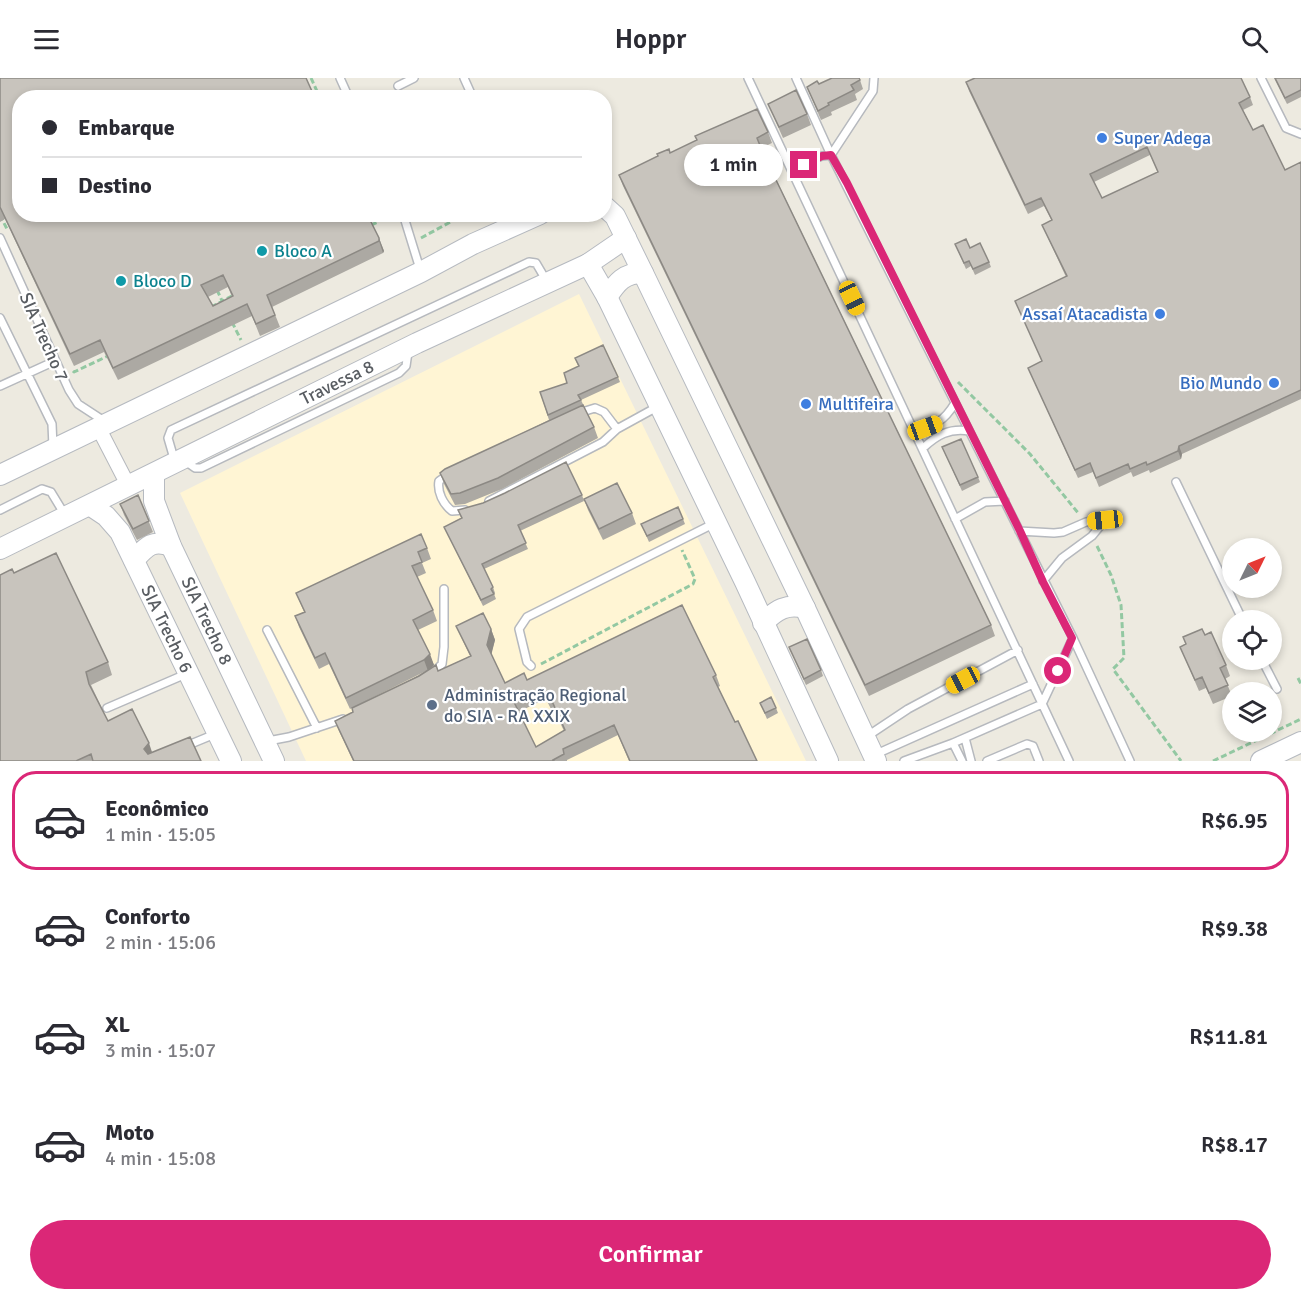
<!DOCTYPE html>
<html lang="pt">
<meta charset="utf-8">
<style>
body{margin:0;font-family:Signika,sans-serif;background:#f7f7f7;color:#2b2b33;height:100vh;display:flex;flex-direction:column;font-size:22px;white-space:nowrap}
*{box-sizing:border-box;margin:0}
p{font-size:20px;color:#7c7c81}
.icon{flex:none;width:33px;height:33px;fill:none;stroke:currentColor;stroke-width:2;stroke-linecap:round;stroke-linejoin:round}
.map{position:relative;height:683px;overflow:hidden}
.details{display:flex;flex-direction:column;background:#fff;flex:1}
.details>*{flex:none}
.top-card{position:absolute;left:12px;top:12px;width:600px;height:132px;border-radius:24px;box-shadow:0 3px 9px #0003;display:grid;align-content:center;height:132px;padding:0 30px;background:#fff}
.needle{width:39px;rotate:47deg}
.tools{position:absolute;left:1222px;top:460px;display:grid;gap:12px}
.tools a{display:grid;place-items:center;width:60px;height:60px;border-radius:50%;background:#fff;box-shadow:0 3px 9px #0003;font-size:30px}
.end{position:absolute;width:27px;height:27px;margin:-14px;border:8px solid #db2777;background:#fff;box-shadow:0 0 0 3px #fff}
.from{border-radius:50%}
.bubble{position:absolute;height:42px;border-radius:21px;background:#fff;box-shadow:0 3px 9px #0003;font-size:20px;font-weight:600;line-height:42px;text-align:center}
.car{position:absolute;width:18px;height:36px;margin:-18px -9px;border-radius:8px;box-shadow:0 0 4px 2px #0007;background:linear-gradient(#f5c518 24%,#345 0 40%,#f5c518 0 76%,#345 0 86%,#f5c518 0)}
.top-card b{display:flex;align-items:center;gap:21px;height:57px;font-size:22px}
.top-card b+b{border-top:2px solid #e1e1e2}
.top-card i{width:15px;height:15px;background:#2b2b33}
ul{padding:10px 0 0;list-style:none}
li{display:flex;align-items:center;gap:18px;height:99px;margin:0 12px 9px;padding:0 18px;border:3px solid transparent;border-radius:24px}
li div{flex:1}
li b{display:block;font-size:22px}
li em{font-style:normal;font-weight:600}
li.active{border-color:#db2777}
li>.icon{width:54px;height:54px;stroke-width:1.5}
.primary-button{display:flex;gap:12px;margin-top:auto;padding:12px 30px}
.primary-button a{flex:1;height:69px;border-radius:36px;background:#db2777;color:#fff;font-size:24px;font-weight:600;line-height:69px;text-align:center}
header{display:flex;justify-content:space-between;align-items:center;height:78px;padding:0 30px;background:#fff;font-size:27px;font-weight:600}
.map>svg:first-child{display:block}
.commercial{fill:#fff5d4}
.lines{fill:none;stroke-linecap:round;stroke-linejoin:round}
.lane-casing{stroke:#b6b9be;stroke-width:10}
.street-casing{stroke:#b6b9be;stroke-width:16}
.secondary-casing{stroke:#b6bac0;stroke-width:22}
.path{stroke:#93c8a2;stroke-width:3;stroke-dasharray:6 3;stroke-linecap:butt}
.lane{stroke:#fff;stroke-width:7}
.street{stroke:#fff;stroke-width:14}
.secondary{stroke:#fff;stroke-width:20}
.wall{fill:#aca9a3;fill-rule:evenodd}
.shaded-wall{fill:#8c8984}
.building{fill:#c8c4bd;stroke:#8c8984;stroke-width:1.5;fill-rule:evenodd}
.route{stroke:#db2777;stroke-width:8}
.shop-dot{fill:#3f7fe0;stroke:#fff;stroke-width:2}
.culture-dot{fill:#0f9aa8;stroke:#fff;stroke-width:2}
.service-dot{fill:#5c6f8a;stroke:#fff;stroke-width:2}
.labels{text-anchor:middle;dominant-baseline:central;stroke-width:4.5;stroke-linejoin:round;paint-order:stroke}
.shop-label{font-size:18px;fill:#366cbe;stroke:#fff;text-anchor:start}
.culture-label{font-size:18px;fill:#0d838f;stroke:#fff;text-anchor:start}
.street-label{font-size:18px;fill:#595d62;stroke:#fff}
.service-label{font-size:18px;fill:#4e5e75;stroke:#fff;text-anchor:start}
</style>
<header><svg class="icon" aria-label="menu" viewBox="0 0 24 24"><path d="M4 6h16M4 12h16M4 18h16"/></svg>Hoppr<svg class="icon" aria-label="search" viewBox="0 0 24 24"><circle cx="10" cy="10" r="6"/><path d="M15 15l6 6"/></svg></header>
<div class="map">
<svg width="1301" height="683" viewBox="0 0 1301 683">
<rect width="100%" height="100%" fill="#edeae0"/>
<path class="commercial" d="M579,216L806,683H306L180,415Z"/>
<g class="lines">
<g class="lane-casing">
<path id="lane" d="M340,0L349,20
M464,0L473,20
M748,0L1069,683
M796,0L831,77L1073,560L1130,683
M1261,0L1286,50L1301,56
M398,8L414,0
M831,77L873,13L874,0
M791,91L822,78L831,77
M403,136L420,191
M0,160L69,312L78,326L104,343
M0,240L52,346L53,369
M0,308L55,283
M579,335L595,330L604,334L617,351
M913,350C934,350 945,342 955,325
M923,370C937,357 949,350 969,353
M185,383L195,390H201L399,295L406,288L408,274
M175,384L168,360L171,352L529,184L536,185L546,202
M449,396L439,403C437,414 443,426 452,433L465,432
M1176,404L1243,543
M489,423L603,364L617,351L657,329
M0,432L42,411L51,414L65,437
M955,441L985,424L1005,423
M1019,453L1054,455L1063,454L1086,444L1105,442
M1043,503L1062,480L1092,458L1105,442
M267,552L317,650
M1262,582L1277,611
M531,588L527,584L519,551L527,539L715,445
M431,597L442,586L444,569V511
M107,630L186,596
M866,659L908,631L1018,572
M965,660L971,683
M268,663L289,659L343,641
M953,665L962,683
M186,668L215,656
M874,677L1033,606
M904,683L953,665L1042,626L1073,560
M987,683L1027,666L1033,668L1039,683"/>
</g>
<g class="street-casing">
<path id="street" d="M98,349L129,409"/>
</g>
<g class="secondary-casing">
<g id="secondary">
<path d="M604,128L615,138L643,195L805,530L876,683"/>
<path d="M588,186L607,219L745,504L828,683"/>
<path d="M607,219C617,204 624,195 643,195"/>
<path id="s1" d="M154,396V423L171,468L274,683"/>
<path d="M0,397L421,194L473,166L540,136"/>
<path id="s2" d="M91,428L106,438L120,454L231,683"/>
<path id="s3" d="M0,471L417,265L588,186L626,160"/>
<path d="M134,482C146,469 152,461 171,468"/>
<path d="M763,545C776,532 787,525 805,530"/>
<path d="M1261,683L1301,664"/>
</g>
</g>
<path class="path" d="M311,0L320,20
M0,137L7,151
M371,147L378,144L375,136
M421,160L465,136
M217,212L223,225
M211,229L234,217
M232,244L241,262
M73,293L74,294L110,277
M958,304L1030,376L1079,436
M1097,468L1111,497L1121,527L1124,580L1113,591L1181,683
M541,586L693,506L695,501L682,472
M1298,600L1301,606
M1213,683L1301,641"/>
<use href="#lane" class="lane"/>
<use href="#street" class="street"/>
<use href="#secondary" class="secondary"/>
</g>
<path class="wall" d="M0,0L20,136H386V137L371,144L379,160L384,173L383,175L272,229L280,249L260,258L252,238L118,302L104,274L74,288L5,141L0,144ZM228,209L232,219L213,228L208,219Z
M1274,0H1301V19L1287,26Z
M860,2L863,11L855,16L857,22L831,34L832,37L821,42L807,9L819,6Z
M966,4L1250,19L1253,27L1243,32L1253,52L1285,92L1301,84V321L1182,376L1181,381L1150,395L1149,392L1133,399L1131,394L1099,409L1093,394L1078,400L1028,290L1042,283L1015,223L1066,199L1042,147L1052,143L1044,128L1028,136L969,13ZM1150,77L1158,94L1102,120L1094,104Z
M768,26L807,36L811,47L783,60Z
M768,54L772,65L761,70L991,547L995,558L869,618L623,108L619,97L670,75Z
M955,166L970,170L989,184L991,189L975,197L971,188L966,191Z
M575,280L618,299L620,304L581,322L594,349L598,360L502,411L465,426L455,427L444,406L440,395L549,342L540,314L567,305L578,288Z
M942,369L978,399L980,404L962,413Z
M138,417L153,454L137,462L124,437L120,426Z
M582,417L584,423L520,453L528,471L484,491L493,509L495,515L494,516L496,521L483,528L444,449L461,440L458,432Z
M584,421L632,435L636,446L603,462L588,432Z
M683,441L685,446L649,464L641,446Z
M427,470L431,481L422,485L426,495L417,499L433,532L437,543L418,552L434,587L428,592L438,593L470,578L456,548L491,551L495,562L491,576L505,605L527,602L716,597L720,608L718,609L735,644L757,683H629L618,657L567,682V683H353L339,653L335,643L353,634L426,593L350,631L329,586L319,591L299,549L295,538L304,534L296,515ZM546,621L552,633L554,632L564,653L536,669L518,634Z
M14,495L108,584L112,597L91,607L108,643L152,675L201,683H0Z
M1205,557L1226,587L1230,598L1225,601L1232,618L1213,626L1206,610L1199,613L1180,569Z
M789,569L821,592L823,598L806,607Z
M760,625L776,630L778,635L767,641Z"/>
<path class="shaded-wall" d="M379,160L384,173L383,175L379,163Z
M1179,368L1182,376L1181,381L1178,373Z
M491,551L495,562L491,578L487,567Z
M430,576L434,587L428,593L424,582Z
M149,665L153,677L148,683L144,671Z"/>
<path class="building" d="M0,0H306L315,20H20V136H367L379,160V163L267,217L275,237L256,246L247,226L113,290L100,262L70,276L0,129ZM223,197L233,218L213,228L201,207Z
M832,0H859L860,2L851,7L854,12L828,25L829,27L818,33L807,9L817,3L819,6Z
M975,0H1241L1250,19L1239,25L1253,52L1263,47L1285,92L1301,84V312L1179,368L1178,373L1147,387L1146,384L1130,391L1128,386L1096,400L1090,385L1075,392L1028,290L1042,283L1015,223L1067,198L1042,147L1052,142L1041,120L1025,127L966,4ZM1147,69L1158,94L1102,120L1090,96Z
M1275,0H1301V12L1285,20Z
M796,12L807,36L779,49L768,26Z
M757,31L768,54L757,60L763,75L991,547L865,607L619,97L658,78L657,76L669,71L670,75L697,62L695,58Z
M966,161L970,170L980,165L989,184L973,191L969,183L964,185L955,166Z
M603,267L618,299L578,317L581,322L548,337L540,314L567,305L564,295L579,288L575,280Z
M583,327L594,349L498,400L460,415L451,416L440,395L445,391Z
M961,361L978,399L960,407L942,369Z
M566,384L582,417L518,447L526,465L482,486L493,509L491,511L494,516L481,522L444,449L462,440L458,432L483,425L505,415Z
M617,405L632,435L599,451L584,421Z
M138,417L149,443L133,451L120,426Z
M678,429L683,441L647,458L641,446Z
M421,456L427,470L418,474L422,484L412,488L433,532L413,542L430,576L424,582L346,620L325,575L315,580L295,538L305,534L296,515Z
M56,475L108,584L86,594L89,606L108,643L132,631L149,665L144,671L148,676L190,659L201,683H93L91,676L76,683H0V497L12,491L14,495Z
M682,527L716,597L713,599L735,644L738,643L757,683H630L614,647L563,671L564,676L553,682L554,683H354L335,643L353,634L352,630L419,598L436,587L438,593L471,578L456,548L483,535L491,551L487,567L505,605L524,595L527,602ZM543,610L548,622L551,621L565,652L536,669L514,624Z
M1202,551L1205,557L1211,554L1226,587L1220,590L1228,607L1209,615L1202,599L1195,602L1180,569L1186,566L1183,559Z
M807,561L821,592L804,601L789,569Z
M771,619L776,630L765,635L760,625Z"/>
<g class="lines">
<path class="route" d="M804,87L822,78L831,77L847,105L1020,453L1043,504L1072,560L1058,593"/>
</g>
<g class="shop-dot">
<circle cx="1102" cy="60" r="6"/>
<circle cx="1160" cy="236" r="6"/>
<circle cx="1274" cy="305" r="6"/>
<circle cx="806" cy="326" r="6"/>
</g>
<g class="culture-dot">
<circle cx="262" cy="173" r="6"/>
<circle cx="121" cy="203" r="6"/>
</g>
<circle class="service-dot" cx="432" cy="627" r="6"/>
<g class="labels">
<g class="shop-label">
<text x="1114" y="60">Super Adega</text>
<text x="1148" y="236" text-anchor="end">Assaí Atacadista</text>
<text x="1262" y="305" text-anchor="end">Bio Mundo</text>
<text x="818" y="326">Multifeira</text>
</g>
<g class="culture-label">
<text x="274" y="173">Bloco A</text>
<text x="133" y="203">Bloco D</text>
</g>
<g class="street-label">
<text transform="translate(44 259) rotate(66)">SIA Trecho 7</text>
<text stroke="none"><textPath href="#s3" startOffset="376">Travessa 8</textPath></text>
<text stroke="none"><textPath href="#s1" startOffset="158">SIA Trecho 8</textPath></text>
<text stroke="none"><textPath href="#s2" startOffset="147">SIA Trecho 6</textPath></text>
</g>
<g class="service-label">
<text x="444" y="617">Administração Regional<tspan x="444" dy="21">do SIA - RA XXIX</tspan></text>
</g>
</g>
</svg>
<div class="tools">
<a><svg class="needle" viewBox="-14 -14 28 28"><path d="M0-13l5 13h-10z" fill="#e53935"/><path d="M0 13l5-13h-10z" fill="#7c7c81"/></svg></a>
<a><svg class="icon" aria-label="locate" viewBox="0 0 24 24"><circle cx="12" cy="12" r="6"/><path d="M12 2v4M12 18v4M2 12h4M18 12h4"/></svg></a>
<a><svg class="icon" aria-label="layers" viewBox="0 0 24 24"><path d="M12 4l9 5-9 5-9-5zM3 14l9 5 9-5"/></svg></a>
</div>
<i class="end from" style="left:1058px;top:593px"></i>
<i class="end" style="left:804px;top:87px"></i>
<div class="bubble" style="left:684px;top:66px;width:99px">1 min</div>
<i class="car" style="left:852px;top:220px;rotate:155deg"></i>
<i class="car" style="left:925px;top:350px;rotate:70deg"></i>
<i class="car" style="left:1105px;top:442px;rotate:264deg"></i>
<i class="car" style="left:963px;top:602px;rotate:242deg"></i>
<div class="top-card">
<b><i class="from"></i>Embarque</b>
<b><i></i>Destino</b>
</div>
</div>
<section class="details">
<ul>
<li class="active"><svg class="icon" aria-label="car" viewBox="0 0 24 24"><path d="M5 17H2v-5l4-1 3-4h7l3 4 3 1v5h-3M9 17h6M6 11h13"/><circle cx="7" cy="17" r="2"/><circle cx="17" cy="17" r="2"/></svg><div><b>Econômico</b><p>1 min · 15:05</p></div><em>R$6.95</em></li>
<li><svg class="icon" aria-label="car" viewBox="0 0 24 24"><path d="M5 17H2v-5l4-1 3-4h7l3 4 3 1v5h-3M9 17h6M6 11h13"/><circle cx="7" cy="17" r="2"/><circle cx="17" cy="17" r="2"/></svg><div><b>Conforto</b><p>2 min · 15:06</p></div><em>R$9.38</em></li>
<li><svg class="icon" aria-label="car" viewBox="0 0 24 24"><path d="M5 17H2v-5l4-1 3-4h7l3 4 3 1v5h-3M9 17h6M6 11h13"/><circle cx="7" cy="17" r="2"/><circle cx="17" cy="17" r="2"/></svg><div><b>XL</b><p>3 min · 15:07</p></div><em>R$11.81</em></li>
<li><svg class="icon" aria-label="car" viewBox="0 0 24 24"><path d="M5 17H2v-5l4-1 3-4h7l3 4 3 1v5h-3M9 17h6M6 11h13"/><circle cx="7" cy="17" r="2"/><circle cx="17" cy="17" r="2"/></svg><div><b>Moto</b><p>4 min · 15:08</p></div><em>R$8.17</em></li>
</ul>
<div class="primary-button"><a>Confirmar</a></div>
</section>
